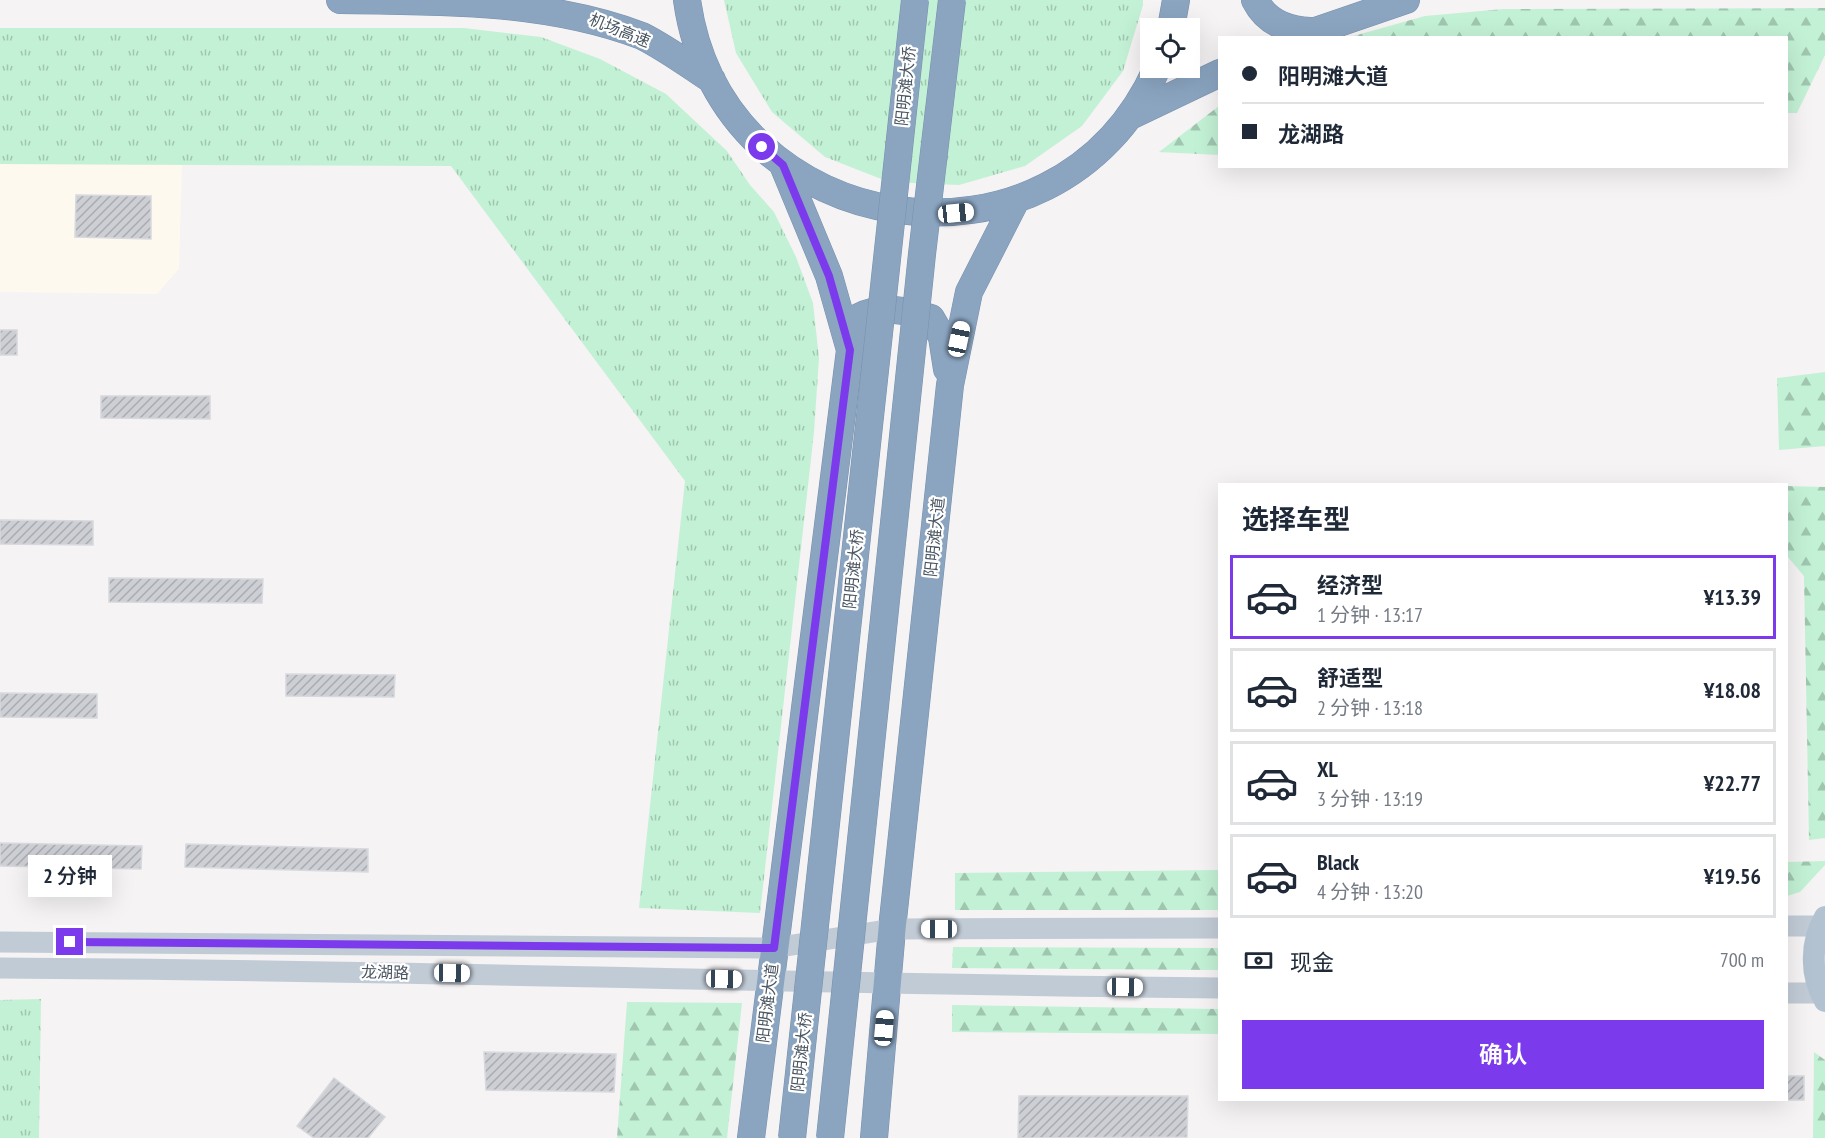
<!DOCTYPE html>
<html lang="zh">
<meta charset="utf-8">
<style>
body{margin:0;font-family:"PT Sans Narrow","Noto Sans SC",sans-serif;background:#f2f2f3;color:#1f2937;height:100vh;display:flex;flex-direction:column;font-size:22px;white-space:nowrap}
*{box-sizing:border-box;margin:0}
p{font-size:20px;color:#747a83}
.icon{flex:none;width:33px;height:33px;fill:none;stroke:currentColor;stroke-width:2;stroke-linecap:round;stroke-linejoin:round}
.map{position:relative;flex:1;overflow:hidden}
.panel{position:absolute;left:1218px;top:483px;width:570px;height:618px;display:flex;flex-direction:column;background:#fff;border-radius:0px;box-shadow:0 6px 24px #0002}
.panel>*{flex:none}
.guide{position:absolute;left:1218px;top:36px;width:570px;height:132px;border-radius:0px;box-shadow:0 6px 24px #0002;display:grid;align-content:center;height:132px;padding:0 24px;background:#fff}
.tools{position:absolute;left:1140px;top:18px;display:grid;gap:12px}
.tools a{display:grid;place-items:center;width:60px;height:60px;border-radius:0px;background:#fff;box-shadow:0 6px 24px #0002;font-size:30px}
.end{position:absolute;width:27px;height:27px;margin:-14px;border:8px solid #7c3aed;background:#fff;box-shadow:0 0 0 3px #fff}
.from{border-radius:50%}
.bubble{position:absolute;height:42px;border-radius:0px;background:#fff;box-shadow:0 6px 24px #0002;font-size:20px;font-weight:600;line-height:42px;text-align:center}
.car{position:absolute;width:18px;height:36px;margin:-18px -9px;border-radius:8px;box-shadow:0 0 4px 2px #0007;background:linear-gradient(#fff 24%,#345 0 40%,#fff 0 76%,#345 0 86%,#fff 0)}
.guide b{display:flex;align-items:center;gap:21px;height:57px;font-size:22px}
.guide b+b{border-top:2px solid #e0e1e3}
.guide i{width:15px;height:15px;background:#1f2937}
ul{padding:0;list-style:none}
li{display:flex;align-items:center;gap:18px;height:84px;margin:0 12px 9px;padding:0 12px;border:3px solid #e0e1e3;border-radius:0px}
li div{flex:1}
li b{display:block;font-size:22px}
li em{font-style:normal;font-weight:600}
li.active{border-color:#7c3aed}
li>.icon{width:54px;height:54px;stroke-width:1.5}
h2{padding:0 24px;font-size:27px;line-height:72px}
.pay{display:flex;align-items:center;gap:15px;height:66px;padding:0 24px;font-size:22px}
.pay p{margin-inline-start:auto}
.action{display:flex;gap:12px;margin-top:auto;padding:12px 24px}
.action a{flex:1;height:69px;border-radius:0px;background:#7c3aed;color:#fff;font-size:24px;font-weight:600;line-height:69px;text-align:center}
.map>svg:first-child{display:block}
.commercial{fill:#fdf9ef}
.grass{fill:url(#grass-tufts)}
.forest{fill:url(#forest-firs)}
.building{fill:url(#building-hatch);stroke:#d7d9de;stroke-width:1.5}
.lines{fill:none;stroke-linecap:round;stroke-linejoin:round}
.highway-casing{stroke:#7690ad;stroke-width:28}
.secondary{stroke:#c1cbd6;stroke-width:21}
.primary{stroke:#b3c2d1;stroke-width:22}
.highway{stroke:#8ba5c1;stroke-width:27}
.highway-bridge-casing{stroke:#7690ad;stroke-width:28;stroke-linecap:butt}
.highway-bridge{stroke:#8ba5c1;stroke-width:27}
.route{stroke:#7c3aed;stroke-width:8}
.labels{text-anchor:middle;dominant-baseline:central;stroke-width:4.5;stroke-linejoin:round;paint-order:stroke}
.street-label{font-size:16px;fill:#4a5661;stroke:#fff}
</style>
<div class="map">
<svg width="1825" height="1138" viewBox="0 0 1825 1138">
<defs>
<pattern id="grass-tufts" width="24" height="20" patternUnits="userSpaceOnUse" patternTransform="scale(1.5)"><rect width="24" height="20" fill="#c3f1d5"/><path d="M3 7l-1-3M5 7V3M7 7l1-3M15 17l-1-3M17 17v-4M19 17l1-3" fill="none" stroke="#a0c6b0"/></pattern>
<pattern id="forest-firs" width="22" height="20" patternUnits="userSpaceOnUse" patternTransform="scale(1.5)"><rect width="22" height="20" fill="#c3f1d5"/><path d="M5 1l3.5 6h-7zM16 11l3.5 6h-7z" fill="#a0c6b0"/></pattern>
<pattern id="building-hatch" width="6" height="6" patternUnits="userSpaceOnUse" patternTransform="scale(1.5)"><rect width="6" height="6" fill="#cdcfd5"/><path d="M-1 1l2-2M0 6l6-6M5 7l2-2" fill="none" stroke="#a8abb0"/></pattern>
</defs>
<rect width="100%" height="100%" fill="#f5f3f3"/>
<path class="commercial" d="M0,164L182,165L179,269L157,294L0,292Z"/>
<path class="grass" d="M724,0H1143V5L1123,71L1082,126L1025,166L959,185L889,182L825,157L772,112L736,53Z
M0,28H464L541,37L600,59L666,94L727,151L750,185L774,212L796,257L813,303L819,358L814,432L760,913L639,908L685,481L451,166L0,164Z
M41,999L39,1138H0V1000Z"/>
<path class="forest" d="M1825,8V55L1797,113H1787L1786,38L1350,37L1425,16L1504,9Z
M1219,106V155L1159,152Z
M1825,372V446L1779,450L1777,378Z
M1786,486L1825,487V838L1809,840L1804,576L1787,556Z
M1825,861V865L1800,892L1787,896V862Z
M1219,870V910H955V873Z
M953,947L1219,948V970L952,968Z
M627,1002L742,1003L727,1138H617Z
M952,1005L1219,1009V1034L952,1032Z
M1814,1052L1825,1060V1138H1813Z"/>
<path class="building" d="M76,195L151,196V239L75,237Z
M0,330H17V355H0Z
M101,396H210V419L101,418Z
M0,520L93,521V545L0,544Z
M109,578L263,579L262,603L109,602Z
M286,674L395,675L394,697L286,696Z
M0,693L97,694V718L0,717Z
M0,843L142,846L141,869L0,866Z
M186,844L368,849V872L185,867Z
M484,1052L616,1054L614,1092L486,1090Z
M1786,1076H1804V1100H1786Z
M334,1078L385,1117L368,1138H314L297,1126Z
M1019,1096H1188L1187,1137L1018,1138Z"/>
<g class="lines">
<g class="highway-casing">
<path id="highway" d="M340,0C441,1 548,0 642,36C666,48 689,65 712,80
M687,0C721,244 1057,293 1157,68
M1255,0C1266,22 1286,30 1310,31
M1171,28L1176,0
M1295,38L1406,0
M1130,116L1220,73
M850,350L859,317C882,305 906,310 931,318L942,337L947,369
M751,1138L850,350L829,276L783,165
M874,1138L892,929L950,385L969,292L1016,200"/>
</g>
<path class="secondary" d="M1786,926H1820
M0,942L774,948L892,929L1220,928
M0,968C407,970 813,984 1220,988
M1786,993H1820"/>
<path class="primary" d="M1825,917C1810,943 1810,975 1825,1001"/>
<use href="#highway" class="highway"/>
<g class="highway-bridge-casing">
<path id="highway-bridge" d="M792,1138L915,0
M830,1138L922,254L952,0"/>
</g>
<use href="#highway-bridge" class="highway-bridge"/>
</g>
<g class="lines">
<path class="route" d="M70,942L774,948L850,350L829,276L783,165L762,147"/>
</g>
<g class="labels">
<g class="street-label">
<text transform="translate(620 30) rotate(22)">机场高速</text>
<text transform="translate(905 86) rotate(-84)">阳明滩大桥</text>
<text transform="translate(934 537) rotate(-84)">阳明滩大道</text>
<text transform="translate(853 569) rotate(-84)">阳明滩大桥</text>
<text transform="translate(385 972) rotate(1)">龙湖路</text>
<text transform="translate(767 1003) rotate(-83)">阳明滩大道</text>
<text transform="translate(801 1052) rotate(-84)">阳明滩大桥</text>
</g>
</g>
</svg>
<div class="tools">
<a><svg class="icon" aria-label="locate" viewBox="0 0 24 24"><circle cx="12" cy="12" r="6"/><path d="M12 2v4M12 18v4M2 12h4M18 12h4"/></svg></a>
</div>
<i class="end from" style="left:762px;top:147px"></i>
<i class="end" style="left:70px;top:942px"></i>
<div class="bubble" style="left:28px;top:855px;width:84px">2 分钟</div>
<i class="car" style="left:956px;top:213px;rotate:84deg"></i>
<i class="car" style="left:959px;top:339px;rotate:12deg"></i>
<i class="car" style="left:939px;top:929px;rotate:270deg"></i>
<i class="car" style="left:452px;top:973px;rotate:91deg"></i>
<i class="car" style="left:724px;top:979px;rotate:91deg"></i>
<i class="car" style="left:1125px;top:987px;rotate:91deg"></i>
<i class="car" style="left:884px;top:1028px;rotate:5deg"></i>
<div class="guide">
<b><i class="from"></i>阳明滩大道</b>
<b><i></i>龙湖路</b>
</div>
<section class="panel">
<h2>选择车型</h2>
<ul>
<li class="active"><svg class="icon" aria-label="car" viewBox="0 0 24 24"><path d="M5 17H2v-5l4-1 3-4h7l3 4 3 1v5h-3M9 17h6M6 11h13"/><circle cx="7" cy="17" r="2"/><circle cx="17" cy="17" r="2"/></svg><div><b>经济型</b><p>1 分钟 · 13:17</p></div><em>¥13.39</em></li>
<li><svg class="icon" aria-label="car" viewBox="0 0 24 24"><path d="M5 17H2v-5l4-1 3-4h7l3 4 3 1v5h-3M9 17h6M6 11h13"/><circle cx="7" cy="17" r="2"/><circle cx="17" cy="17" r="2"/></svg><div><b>舒适型</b><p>2 分钟 · 13:18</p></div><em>¥18.08</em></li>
<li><svg class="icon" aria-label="car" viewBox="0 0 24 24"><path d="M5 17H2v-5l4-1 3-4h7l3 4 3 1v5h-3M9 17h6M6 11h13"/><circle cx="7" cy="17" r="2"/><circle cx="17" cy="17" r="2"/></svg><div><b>XL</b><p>3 分钟 · 13:19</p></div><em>¥22.77</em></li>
<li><svg class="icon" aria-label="car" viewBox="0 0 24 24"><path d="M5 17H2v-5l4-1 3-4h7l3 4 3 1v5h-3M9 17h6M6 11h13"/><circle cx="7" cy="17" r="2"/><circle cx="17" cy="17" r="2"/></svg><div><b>Black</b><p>4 分钟 · 13:20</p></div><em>¥19.56</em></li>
</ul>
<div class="pay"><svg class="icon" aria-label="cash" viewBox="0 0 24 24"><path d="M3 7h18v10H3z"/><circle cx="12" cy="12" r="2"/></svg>现金<p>700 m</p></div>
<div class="action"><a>确认</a></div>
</section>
</div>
